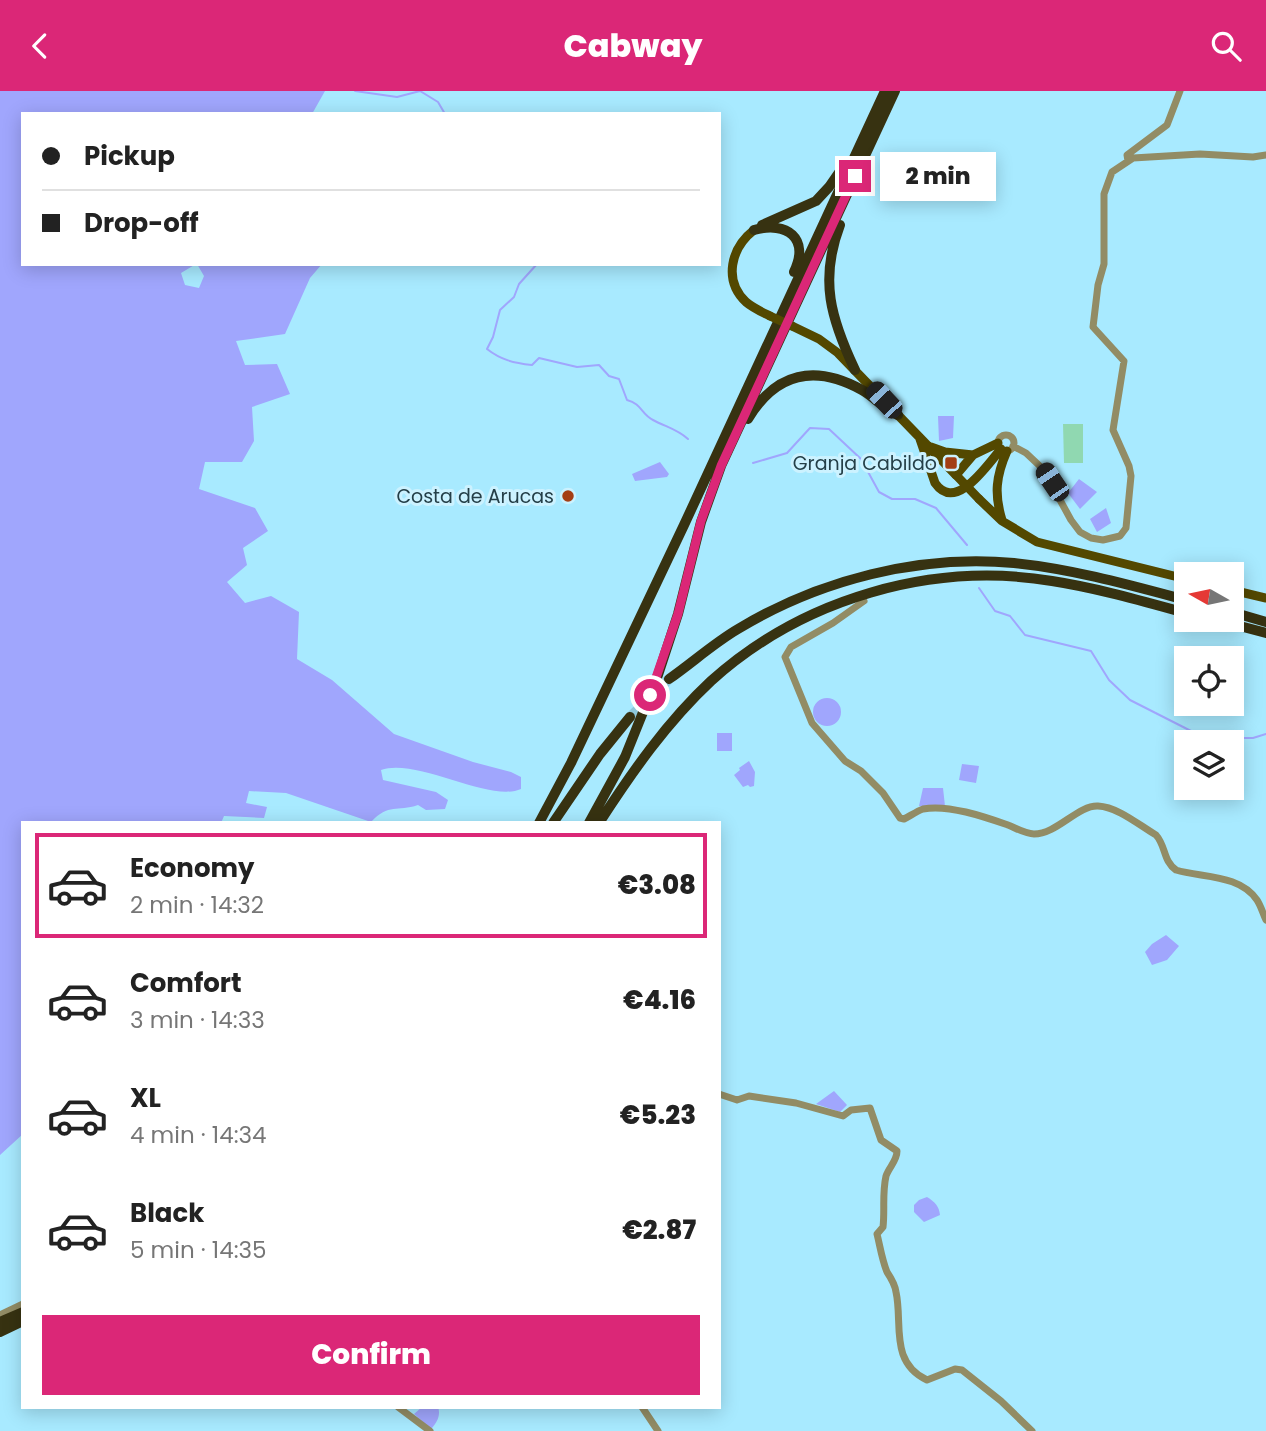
<!DOCTYPE html>
<meta charset="utf-8">
<style>
body{margin:0;font-family:Poppins,sans-serif;background:#f6f6f6;color:#222;height:100vh;display:flex;flex-direction:column;font-size:26px;white-space:nowrap}
*{box-sizing:border-box;margin:0}
p{font-size:23px;color:#767676}
.icon{flex:none;width:38px;height:38px;fill:none;stroke:currentColor;stroke-width:2;stroke-linecap:round;stroke-linejoin:round}
.map{position:relative;flex:1;overflow:hidden}
.sheet{position:absolute;left:21px;top:730px;width:700px;height:588px;display:flex;flex-direction:column;background:#fff;border-radius:0px;box-shadow:0 4px 18px #0003}
.sheet>*{flex:none}
.top-card{position:absolute;left:21px;top:21px;width:700px;height:154px;border-radius:0px;box-shadow:0 4px 18px #0003;display:grid;align-content:center;height:154px;padding:0 21px;background:#fff}
.needle{width:46px;rotate:279deg}
.buttons{position:absolute;left:1174px;top:471px;display:grid;gap:14px}
.buttons a{display:grid;place-items:center;width:70px;height:70px;border-radius:0px;background:#fff;box-shadow:0 4px 18px #0003;font-size:35px}
.end{position:absolute;width:32px;height:32px;margin:-16px;border:9px solid #db2777;background:#fff;box-shadow:0 0 0 4px #fff}
.from{border-radius:50%}
.bubble{position:absolute;height:49px;border-radius:0px;background:#fff;box-shadow:0 4px 18px #0003;font-size:23px;font-weight:800;line-height:49px;text-align:center}
.car{position:absolute;width:21px;height:42px;margin:-21px -10px;border-radius:9px;box-shadow:0 0 5px 2px #0007;background:linear-gradient(#222 24%,#8ab4d8 0 40%,#222 0 76%,#8ab4d8 0 86%,#222 0)}
.top-card b{display:flex;align-items:center;gap:24px;height:66px;font-size:26px}
.top-card b+b{border-top:2px solid #e0e0e0}
.top-card i{width:18px;height:18px;background:#222}
ul{padding:12px 0 0;list-style:none}
li{display:flex;align-items:center;gap:21px;height:105px;margin:0 14px 10px;padding:0 7px;border:4px solid transparent;border-radius:0px}
li div{flex:1}
li b{display:block;font-size:26px}
li em{font-style:normal;font-weight:800}
li.current{border-color:#db2777}
li>.icon{width:63px;height:63px;stroke-width:1.5}
.button{display:flex;gap:14px;margin-top:auto;padding:14px 21px}
.button a{flex:1;height:80px;border-radius:0px;background:#db2777;color:#fff;font-size:28px;font-weight:800;line-height:80px;text-align:center}
header{display:flex;justify-content:space-between;align-items:center;height:91px;padding:0 21px;background:#db2777;color:#fff;font-size:32px;font-weight:800}
.map>svg:first-child{display:block}
.green{fill:#90d8b1}
.water{fill:#a0a6fd}
.lines{fill:none;stroke-linecap:round;stroke-linejoin:round}
.stream{stroke:#a0a6fd;stroke-width:2}
.highway-tunnel{stroke:#8ec8da;stroke-width:10;stroke-dasharray:10 5;stroke-linecap:butt}
.minor{stroke:#928c65;stroke-width:7}
.major{stroke:#534800;stroke-width:9}
.highway{stroke:#373211;stroke-width:10}
.major-bridge{stroke:#534800;stroke-width:9}
.route{stroke:#db2777;stroke-width:9}
.poi-dot{fill:#a43e14;stroke:#ccf2ff;stroke-width:2.5}
.labels{text-anchor:middle;dominant-baseline:central;stroke-width:6;stroke-linejoin:round;paint-order:stroke}
.poi-label{font-size:19px;fill:#243f48;stroke:#ccf2ff;text-anchor:end}
</style>
<header><svg class="icon" aria-label="back" viewBox="0 0 24 24"><path d="M15 5l-7 7 7 7"/></svg>Cabway<svg class="icon" aria-label="search" viewBox="0 0 24 24"><circle cx="10" cy="10" r="6"/><path d="M15 15l6 6"/></svg></header>
<div class="map">
<svg width="1266" height="1340" viewBox="0 0 1266 1340">
<rect width="100%" height="100%" fill="#a8eaff"/>
<path class="green" d="M1063,333H1083V372H1064Z"/>
<path class="water" d="M0,0H325L312,23H23V173H196L181,182L185,194L199,197L204,185L197,173H322L310,187L285,243L236,250L245,274L277,273L290,303L252,316L254,350L242,371H205L199,398L255,417L268,440L243,457L247,474L227,491L245,512L271,505L299,521L297,568L332,589L394,643L473,671L511,681L521,686V698C490,712 416,666 381,679L383,689L436,701L448,709L445,718L426,719L418,714C397,721 389,712 371,731L286,702L249,700L246,712L267,716L264,727L224,725L221,732H23V1043L0,1064Z
M938,325H954L953,347L939,350Z
M660,371L669,383L667,386L635,390L632,383Z
M1079,388L1097,401L1080,418L1068,402Z
M1106,417L1111,432L1097,441L1090,428Z
M813 621a14 14 0 1 1 28 0a14 14 0 1 1-28 0Z
M717,642H732V660H717Z
M749,670L755,681L754,695L750,696L748,694L743,696L734,684L740,679L739,677Z
M962,673L979,675L976,692L959,689Z
M923,697H943L945,715H919Z
M1166,844L1179,855L1167,869L1152,874L1145,861L1152,853Z
M834,1000L847,1014L840,1021L816,1013Z
M927,1106C935,1111 939,1115 940,1124L924,1131L914,1121V1114L919,1109Z
M422,1316H438C441,1324 437,1332 431,1338L414,1323Z"/>
<g class="lines">
<path class="stream" d="M355,0L397,6L420,0L438,11L445,23
M537,173L519,193L514,206L500,219L493,246L487,258C501,269 514,272 532,274L539,267L577,276L599,274L609,285L619,288L627,309C642,313 641,323 653,329C666,336 677,338 688,348
M753,372L787,362L810,337L829,338L861,368L879,401L892,408H915L936,417L967,454
M979,497L995,520L1010,525L1025,544L1091,560L1109,589L1130,609L1193,641L1227,647H1253L1266,643"/>
<path class="highway-tunnel" d="M630,626L669,588"/>
<path class="minor" d="M1128,70L1127,64L1167,34L1180,0
M998 352a8 8 0 1 1 16 0a8 8 0 1 1-16 0Z
M1013,355L1026,362L1043,378L1071,429L1080,441L1091,447L1103,449L1120,445L1126,437L1131,385L1129,375L1113,339L1124,270L1093,236L1098,194L1104,173V103L1112,81L1133,67L1200,63L1253,66L1266,64
M864,510L833,532L791,556L785,566L812,632L845,670L861,680L883,702L900,727L904,728C910,725 917,720 923,718C948,713 985,726 1008,734C1016,737 1025,743 1034,743C1057,743 1078,714 1098,715C1118,716 1139,734 1156,744C1166,755 1163,770 1176,779C1202,787 1239,783 1257,809C1261,815 1263,823 1266,829
M719,1003L737,1009L749,1005L796,1012L843,1025L851,1019L870,1017L881,1049L897,1060C897,1070 889,1076 886,1085C882,1103 885,1119 883,1136L877,1143C880,1155 882,1169 887,1181C891,1187 895,1193 896,1201C903,1232 889,1271 927,1289L955,1278L962,1279L1001,1310L1032,1340
M0,1224L23,1213
M398,1316L430,1340
M642,1316L658,1340"/>
<path class="major" d="M754,139C731,157 723,189 746,211C753,217 762,221 770,225
M792,235L819,248L838,262L956,384L973,364L998,352
M920,348L935,392C956,422 987,374 1001,358
M931,356L945,361L973,364
M979,408L1002,430L1037,451L1186,488
M1002,429C994,403 996,385 1007,360
M1232,499L1266,507"/>
<path class="highway" d="M762,134L816,110L829,96L847,70
M840,134C819,189 831,228 855,279
M754,139C787,130 810,147 794,181
M748,328C776,281 815,273 862,299C875,306 883,318 898,324
M1232,521L1266,531
M1213,528L1266,542
M669,588C692,572 714,552 738,538C819,489 920,463 1014,472C1073,478 1130,494 1186,509
M539,732L571,672L684,434L885,0
M553,732L600,663L630,626
M589,732L625,666L658,584L678,523L701,431L721,375L895,0
M599,732C632,681 667,631 711,590C802,508 931,470 1052,490C1097,497 1142,510 1186,522
M0,1231L23,1221
M0,1241L23,1230"/>
<path class="major-bridge" d="M770,225L792,235
M956,384L979,408"/>
</g>
<g class="lines">
<path class="route" d="M650,604L678,523L701,430L721,375L855,85"/>
</g>
<g class="poi-dot">
<rect x="944" y="365" width="14" height="14" rx="3.5"/>
<circle cx="568" cy="405" r="7"/>
</g>
<g class="labels">
<g class="poi-label">
<text x="937" y="372">Granja Cabildo</text>
<text x="554" y="405">Costa de Arucas</text>
</g>
</g>
</svg>
<div class="buttons">
<a><svg class="needle" viewBox="-14 -14 28 28"><path d="M0-13l5 13h-10z" fill="#e53935"/><path d="M0 13l5-13h-10z" fill="#767676"/></svg></a>
<a><svg class="icon" aria-label="locate" viewBox="0 0 24 24"><circle cx="12" cy="12" r="6"/><path d="M12 2v4M12 18v4M2 12h4M18 12h4"/></svg></a>
<a><svg class="icon" aria-label="layers" viewBox="0 0 24 24"><path d="M12 4l9 5-9 5-9-5zM3 14l9 5 9-5"/></svg></a>
</div>
<i class="end from" style="left:650px;top:604px"></i>
<i class="end" style="left:855px;top:85px"></i>
<div class="bubble" style="left:880px;top:61px;width:116px">2 min</div>
<i class="car" style="left:884px;top:309px;rotate:317deg"></i>
<i class="car" style="left:1052px;top:391px;rotate:326deg"></i>
<div class="top-card">
<b><i class="from"></i>Pickup</b>
<b><i></i>Drop-off</b>
</div>
<section class="sheet">
<ul>
<li class="current"><svg class="icon" aria-label="car" viewBox="0 0 24 24"><path d="M5 17H2v-5l4-1 3-4h7l3 4 3 1v5h-3M9 17h6M6 11h13"/><circle cx="7" cy="17" r="2"/><circle cx="17" cy="17" r="2"/></svg><div><b>Economy</b><p>2 min · 14:32</p></div><em>€3.08</em></li>
<li><svg class="icon" aria-label="car" viewBox="0 0 24 24"><path d="M5 17H2v-5l4-1 3-4h7l3 4 3 1v5h-3M9 17h6M6 11h13"/><circle cx="7" cy="17" r="2"/><circle cx="17" cy="17" r="2"/></svg><div><b>Comfort</b><p>3 min · 14:33</p></div><em>€4.16</em></li>
<li><svg class="icon" aria-label="car" viewBox="0 0 24 24"><path d="M5 17H2v-5l4-1 3-4h7l3 4 3 1v5h-3M9 17h6M6 11h13"/><circle cx="7" cy="17" r="2"/><circle cx="17" cy="17" r="2"/></svg><div><b>XL</b><p>4 min · 14:34</p></div><em>€5.23</em></li>
<li><svg class="icon" aria-label="car" viewBox="0 0 24 24"><path d="M5 17H2v-5l4-1 3-4h7l3 4 3 1v5h-3M9 17h6M6 11h13"/><circle cx="7" cy="17" r="2"/><circle cx="17" cy="17" r="2"/></svg><div><b>Black</b><p>5 min · 14:35</p></div><em>€2.87</em></li>
</ul>
<div class="button"><a>Confirm</a></div>
</section>
</div>
